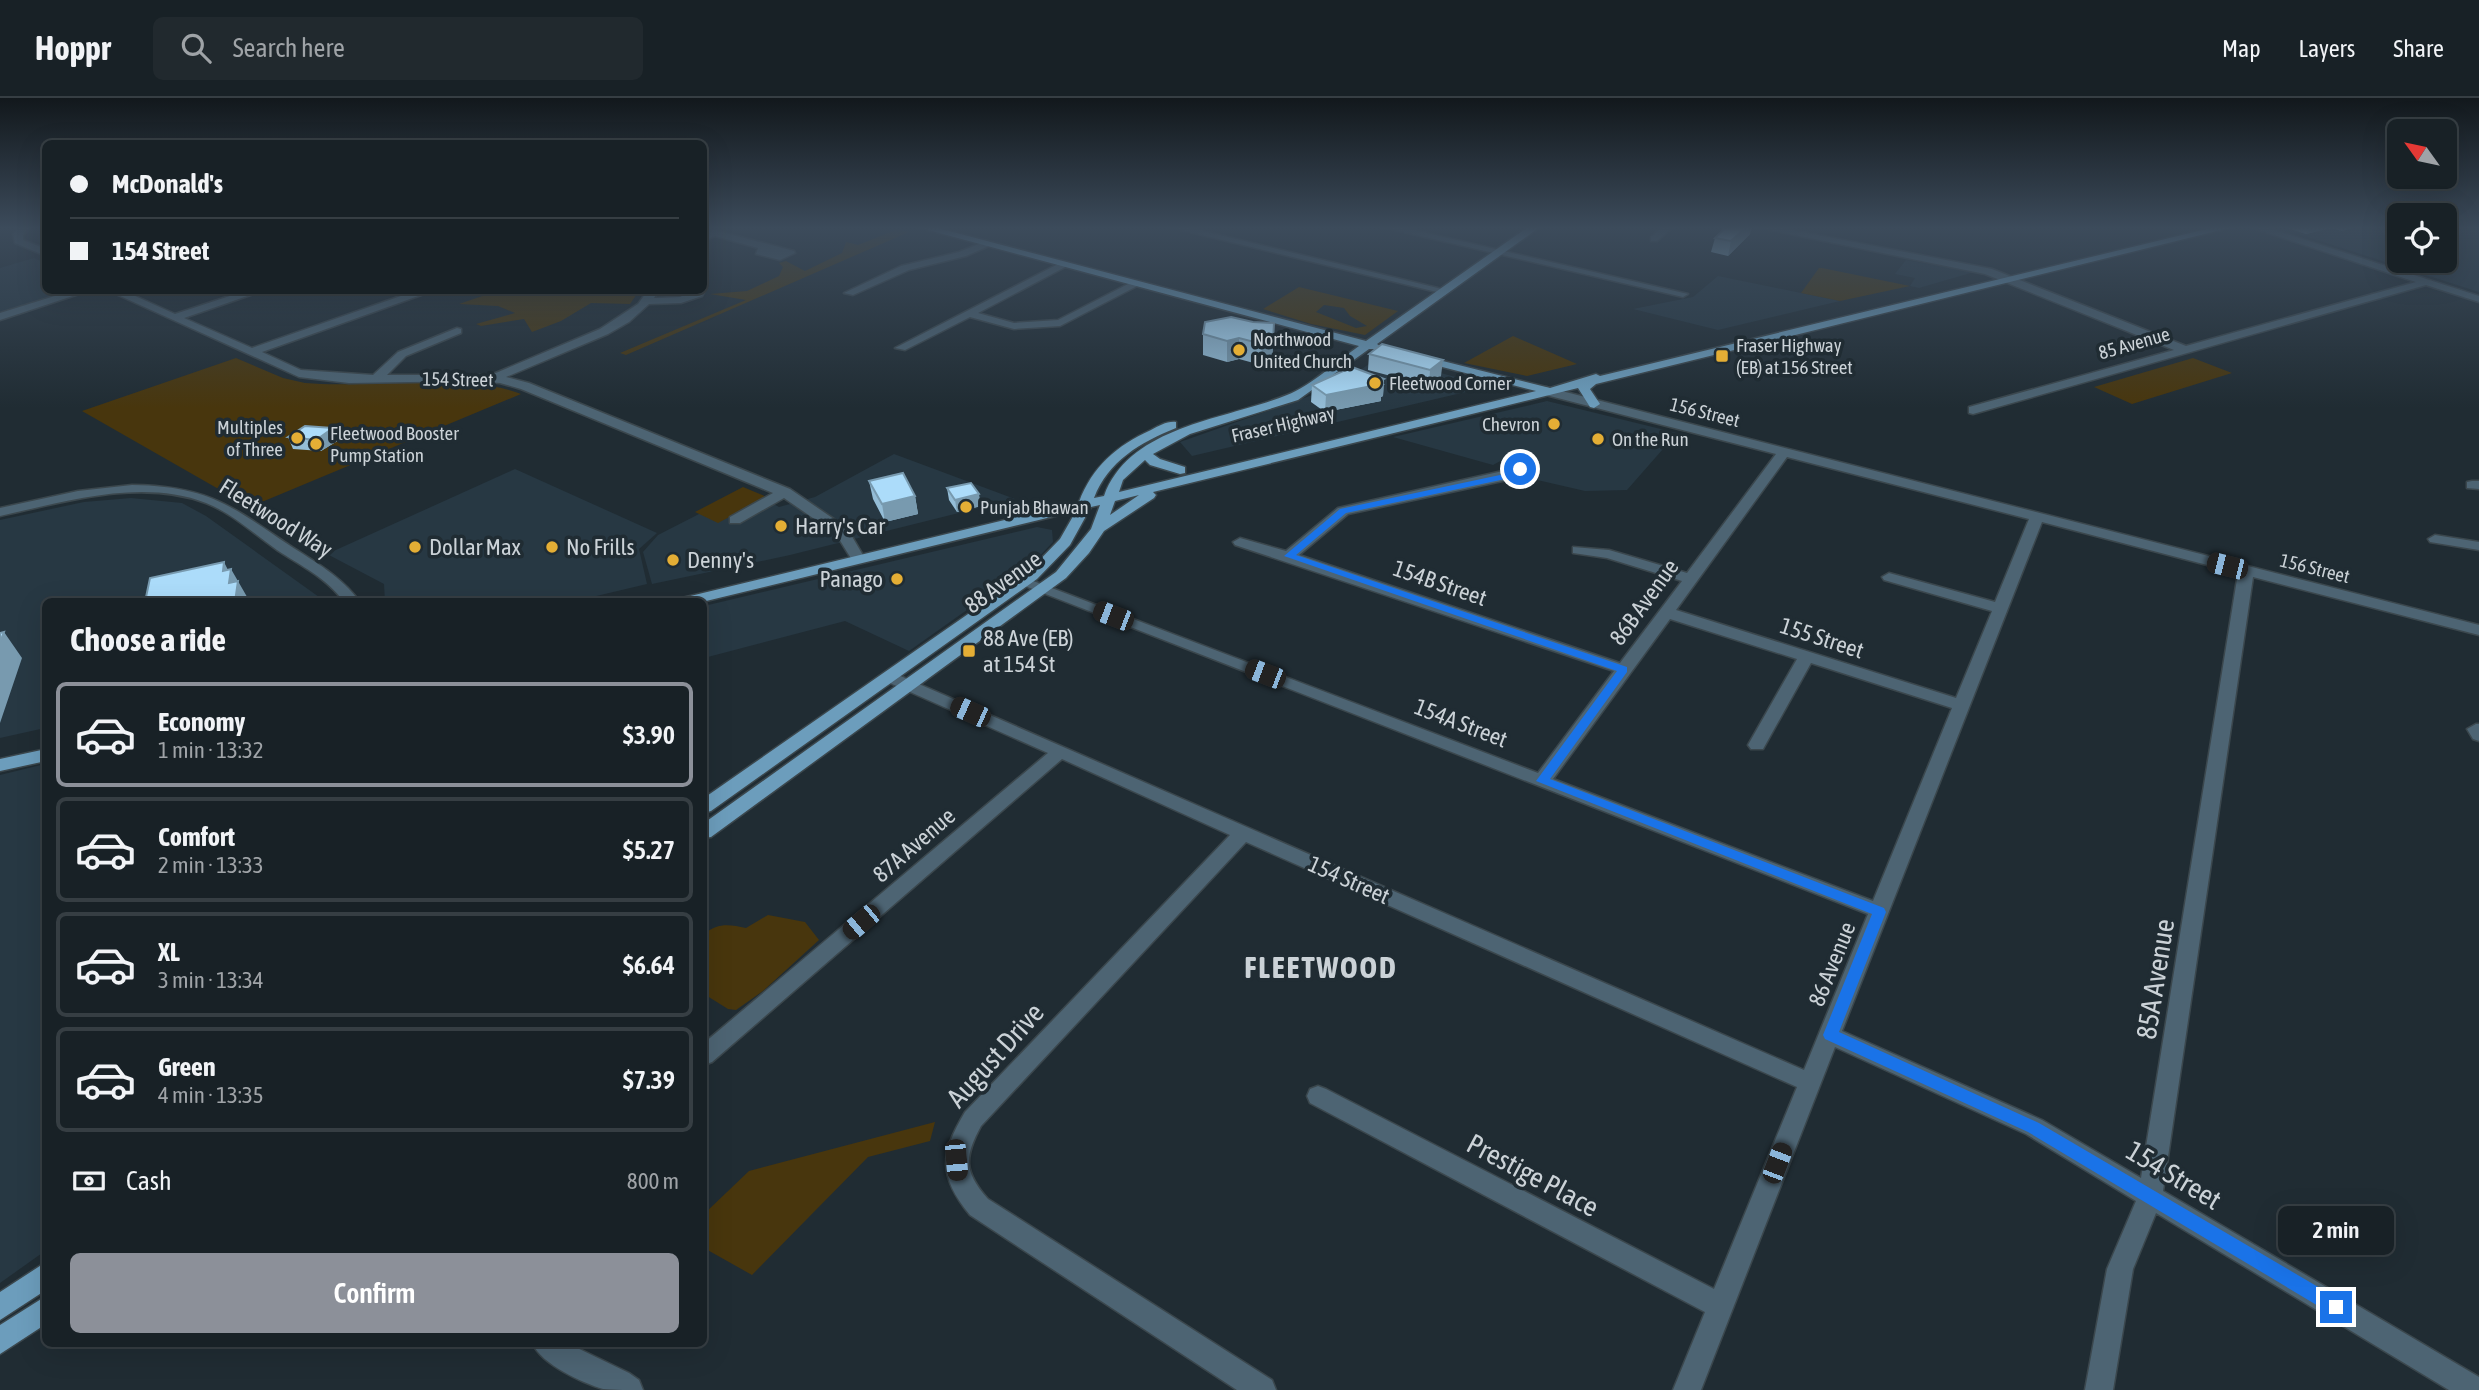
<!DOCTYPE html>
<meta charset="utf-8">
<style>
body{margin:0;font-family:"Asap Condensed",sans-serif;background:#21292e;color:#f1f3f6;height:100vh;display:flex;flex-direction:column;font-size:26px;white-space:nowrap}
*{box-sizing:border-box;margin:0}
p{font-size:23px;color:#9fa3a7}
.icon{flex:none;width:38px;height:38px;fill:none;stroke:currentColor;stroke-width:2;stroke-linecap:round;stroke-linejoin:round}
.map{position:relative;flex:1;overflow:hidden}
.drawer{position:absolute;left:42px;top:500px;width:665px;height:749px;display:flex;flex-direction:column;background:#182126;border-radius:10px;box-shadow:0 7px 28px #0002,0 0 0 2px #363e43}
.drawer>*{flex:none}
.top-card{position:absolute;left:42px;top:42px;width:665px;height:154px;border-radius:10px;box-shadow:0 7px 28px #0002,0 0 0 2px #363e43;display:grid;align-content:center;height:154px;padding:0 28px;background:#182126}
.needle{width:46px;rotate:303deg}
.fabs{position:absolute;left:2387px;top:21px;display:grid;gap:14px}
.fabs a{display:grid;place-items:center;width:70px;height:70px;border-radius:10px;background:#182126;box-shadow:0 7px 28px #0002,0 0 0 2px #363e43;font-size:35px}
.end{position:absolute;width:32px;height:32px;margin:-16px;border:9px solid #1a73e8;background:#fff;box-shadow:0 0 0 4px #fff}
.from{border-radius:50%}
.bubble{position:absolute;height:49px;border-radius:10px;background:#182126;box-shadow:0 7px 28px #0002,0 0 0 2px #363e43;font-size:23px;font-weight:600;line-height:49px;text-align:center}
.car{position:absolute;width:21px;height:42px;margin:-21px -10px;border-radius:9px;box-shadow:0 0 5px 2px #0007;background:linear-gradient(#222 24%,#8ab4d8 0 40%,#222 0 76%,#8ab4d8 0 86%,#222 0)}
.top-card b{display:flex;align-items:center;gap:24px;height:66px;font-size:26px}
.top-card b+b{border-top:2px solid #363e43}
.top-card i{width:18px;height:18px;background:#f1f3f6}
ul{padding:0;list-style:none}
li{display:flex;align-items:center;gap:21px;height:105px;margin:0 14px 10px;padding:0 14px;border:4px solid #363e43;border-radius:10px}
li div{flex:1}
li b{display:block;font-size:26px}
li em{font-style:normal;font-weight:600}
li.selected{border-color:#8c9099}
li>.icon{width:63px;height:63px;stroke-width:1.5}
h2{padding:0 28px;font-size:32px;line-height:84px}
.pay{display:flex;align-items:center;gap:18px;height:77px;padding:0 28px;font-size:26px}
.pay p{margin-inline-start:auto}
.action{display:flex;gap:14px;margin-top:auto;padding:14px 28px}
.action a{flex:1;height:80px;border-radius:10px;background:#8c9099;color:#fff;font-size:28px;font-weight:600;line-height:80px;text-align:center}
header{display:flex;align-items:center;gap:42px;box-sizing:border-box;height:98px;padding:0 35px;background:#182126;border-bottom:2px solid #363e43}
header strong{font-size:33px}
nav{display:flex;gap:38px;margin-inline-start:auto;font-size:24px}
.search{width:490px;height:63px;background:#21292e;display:flex;align-items:center;gap:18px;box-sizing:border-box;padding:0 24px;border-radius:10px;color:#9fa3a7;font-size:26px}
.map>svg:first-child{display:block}
.built{fill:#273843}
.green{fill:#48360d;fill-rule:evenodd}
.lines{fill:none;stroke-linecap:round;stroke-linejoin:round}
.minor-casing{stroke:#3b474d;stroke-width:3}
.major-casing{stroke:#3b474d;stroke-width:3}
.minor{fill:#4d6473;fill-rule:evenodd}
.major{fill:#6c9dbc;fill-rule:evenodd}
.wall{fill:#94bdd7}
.shaded-wall{fill:#789aaf}
.building{fill:#acdcfa;stroke:#789aaf;stroke-width:2}
.route{fill:#1a73e8}
.poi-dot{fill:#e4ae35;stroke:#202c33;stroke-width:2.5}
.labels{text-anchor:middle;dominant-baseline:central;stroke-width:7;stroke-linejoin:round;paint-order:stroke}
.far-poi-label{font-size:19px;fill:#cbd2d7;stroke:#202c33;text-anchor:start}
.far-street-label{font-size:19px;fill:#cbd2d7;stroke:#202c33}
.street-label{font-size:23px;fill:#cbd2d7;stroke:#202c33}
.poi-label{font-size:23px;fill:#cbd2d7;stroke:#202c33;text-anchor:start}
.near-street-label{font-size:28px;fill:#cbd2d7;stroke:#202c33}
.district-label{font-size:30px;font-weight:bold;letter-spacing:2px;fill:#cbd2d7;stroke:#202c33}
</style>
<header>
<strong>Hoppr</strong>
<div class="search"><svg class="icon" aria-label="search" viewBox="0 0 24 24"><circle cx="10" cy="10" r="6"/><path d="M15 15l6 6"/></svg>Search here</div>
<nav><a>Map</a><a>Layers</a><a>Share</a></nav>
</header>
<div class="map">
<svg width="2479" height="1292" viewBox="0 0 2479 1292">
<rect width="100%" height="100%" fill="#202c33"/>
<path class="built" d="M2277,129H2399V163H2445V129H2479V194Z
M34,160L45,165L46,192L73,193L0,214V170Z
M1906,162L1974,174L1919,190L1910,188L1915,180L1895,176Z
M1718,178L1840,203L1718,232L1633,211L1693,199Z
M1385,260L1463,281L1474,288L1470,293L1192,358L1180,344L1338,288L1376,261Z
M1547,303L1677,335L1627,392L1585,393L1533,381L1540,377L1536,368L1524,362L1504,361L1493,367L1393,339Z
M894,356L1015,401L790,457L652,486L643,454L658,437L703,414L763,400L779,409L815,399Z
M515,371L657,435L639,451L647,486L571,504H385L384,486L327,456Z
M131,400L182,405L206,418L326,504H46L45,630L0,640V422L84,404Z
M1037,429L1052,432L1053,444L1033,465L909,553L845,523L704,560V508Z
M45,666V1153L0,1185V677Z"/>
<path class="green" d="M898,131L909,134L626,257L620,255L746,202L710,196L747,193L779,178L783,169L779,165L786,163L805,173L842,155L846,144L858,147Z
M1819,170H1822L1910,188L1840,203L1801,195Z
M1299,189L1398,213L1365,237L1311,226L1263,211ZM1324,207L1344,210L1350,218L1367,228L1356,230L1316,214Z
M497,193V192L639,193L630,206L591,205L561,223L532,234L524,221L481,228L476,226L515,215L498,208L459,206Z
M1513,238L1577,266L1527,278L1464,265Z
M236,260L283,280L305,285C371,291 462,273 521,296L250,409L82,313Z
M2193,260L2232,275L2132,306L2094,289Z
M743,389L767,399L718,425L695,414Z
M768,817L805,824L819,842L763,893L736,912L728,911L704,896V836C717,825 729,826 746,830Z
M935,1024L930,1043L868,1059L752,1177L704,1150V1116L749,1073Z"/>
<g class="lines">
<g class="minor-casing">
<path id="minor" d="M20,129H31L23,137V142L46,151V158L15,145L13,136Z
M1169,129H1187L1450,193L1445,196Z
M1382,129H1401L1688,196L1683,199Z
M1662,129H1673L1657,143H1651V139Z
M1756,129H1777L1992,171L2186,248L2416,184L2250,129H2265L2479,198V204L2426,187L1973,316L1969,315V309L2174,252L1985,176Z
M714,132L794,153L795,155L780,162L756,156L758,150L715,138L704,142V136Z
M986,143L989,144V148L966,158L909,172L853,197L844,195L901,168L959,154Z
M1060,165L1069,167L978,215L1014,225L1058,222L1132,184L1141,186L1060,228L1014,231L970,219L905,252L895,250Z
M704,190L705,192L702,198L681,205L649,206L629,224L608,236L506,279L529,285L790,391L847,430L864,459L862,462H852L836,436L784,400L740,425H730V419L773,395L521,291L500,285L473,283L349,285L299,279L107,192H122L175,216L248,192H265L184,220L252,250L418,192H435L262,254L301,272L373,277L398,254L457,230L461,231V235L406,258L387,277H491L600,231L638,206L648,192H659L654,200L680,199L694,192H704Z
M74,192H91L0,222V215Z
M1546,289L2479,527V537L2253,479L2163,1093L2479,1279V1292H2449L2156,1115L2133,1171L2113,1292H2085L2107,1171L2136,1103L2026,1036L1835,949L1701,1292H1673L1705,1214L1310,1005L1307,998L1310,991L1318,988L1326,991L1714,1191L1797,989L1246,744L981,1028C964,1059 964,1074 988,1101L1272,1282L1276,1292H1237L970,1117C938,1078 940,1056 965,1014L1230,737L1062,661L712,964L704,967V945L1048,655L883,582L881,578L889,573L1804,972L1868,816L1015,484L1018,481H1028L1538,675L1614,573L1235,447L1233,444L1240,440L1286,453L1338,410L1525,368V374L1507,382L1348,416L1299,457L1620,565L1682,483L1607,460L1573,455V449L1609,452L1687,475L1776,356L1542,296L1540,293ZM1787,359L2029,421L1995,504L1889,475L1882,479L1884,482L1992,513L1956,600L1676,512ZM2042,424L2238,475L2141,1080L2042,1022L1842,933ZM1670,521L1797,561L1748,647L1751,651H1763L1811,565L1952,610L1873,803L1553,681Z
M2472,383H2479V391L2467,390V384Z
M132,387C207,388 230,407 289,447C315,464 341,478 360,504H344C327,480 301,468 277,452C254,436 232,415 206,405C141,380 64,404 0,418V410L78,393Z
M2435,437L2479,444V452L2430,444L2428,441Z
M2476,626H2479V643L2473,641L2467,631Z
M533,1246H569L629,1275L639,1282L643,1292C631,1292 614,1292 603,1291C583,1285 541,1266 533,1246Z"/>
</g>
<g class="major-casing">
<path id="major" d="M917,129H934L1366,243L1528,129H1540L1377,246L1381,249L1379,251H1369L1298,302L1190,336L1153,356L1160,361L1185,369V375L1180,376L1150,367L1145,362L1123,382L1119,394L1536,293L1415,262L1413,260L1419,257L1550,290L1596,276L1600,278L2215,129H2233L1596,286L1590,291L1600,306L1594,310L1590,309L1578,290L1153,394L1156,397L1154,400L1104,433L1089,455L1066,480L711,739L704,740V725L1056,474L1091,431L1100,407L1091,409L1070,447L1037,481L711,713L704,715V700L1027,475L1060,441L1076,413L702,504H675L678,501L1079,404C1092,369 1117,347 1151,332C1159,328 1167,323 1176,324V330C1141,344 1108,363 1094,400L1104,398C1130,327 1226,322 1287,297C1310,288 1338,263 1359,248ZM1139,397L1110,417L1115,403Z
M46,651V663L0,673V661Z
M46,1164V1192L0,1222V1194Z
M46,1198V1226L0,1256V1227Z"/>
</g>
<use href="#minor" class="minor"/>
<use href="#major" class="major"/>
</g>
<path class="wall" d="M2284,129H2357L2342,133L2331,130L2306,136Z
M1750,136L1728,158L1711,154L1715,140Z
M1253,224L1274,225L1272,265L1261,267L1239,261L1227,264L1203,257V236Z
M1382,246L1441,278L1429,288L1368,272L1369,256Z
M1384,281L1383,298L1381,299V303L1325,314L1311,304L1312,287Z
M333,330L339,342L321,353L293,351L288,339Z
M869,383L915,398L918,416L885,424L873,401Z
M947,390L981,408L957,414L949,402Z"/>
<path class="shaded-wall" d="M1746,129H1752L1750,136L1728,158L1731,143Z
M2310,129H2331L2306,136Z
M2344,129H2357L2342,133Z
M1274,225L1272,265L1261,267L1262,246Z
M1239,240V261L1227,264V243Z
M1443,262L1441,278L1429,288L1430,272Z
M1384,281L1383,298L1381,299V303L1325,314L1326,297L1378,284Z
M333,330L339,342L321,353L316,342Z
M979,396L981,408L957,414L955,402Z
M915,398L918,416L885,424L882,406Z
M224,464L230,476L231,471L250,504H235L223,473Z
M4,534L22,560L0,625V544Z"/>
<path class="building" d="M1726,129H1746L1731,143L1715,140Z
M1231,219L1253,224L1274,225L1273,243L1262,246L1239,240L1227,243L1203,236L1205,224Z
M1382,246L1443,262L1430,272L1369,256Z
M1352,269L1384,281L1378,284L1382,286L1326,297L1312,287Z
M305,328L333,330L316,342L288,339Z
M903,375L915,398L882,406L869,383Z
M971,385L979,396L955,402L947,390Z
M224,464L223,473L231,471L229,485L238,483L235,504H145L150,480Z
M4,534L0,544V535Z"/>
<linearGradient id="sky" x2="0" y2="1"><stop stop-color="#12181c"/><stop offset="0.42" stop-color="#3c4b5b"/><stop offset="1" stop-color="#3c4b5b" stop-opacity="0"/></linearGradient>
<rect width="2479" height="310" fill="url(#sky)"/>
<path class="route" d="M1517,370L1524,371L1505,381L1346,415L1296,457L1627,569V574L1550,681L1884,810L1886,814L1839,934L2039,1025L2342,1203L2344,1209L2342,1215H2330L2028,1034L1825,941L1823,937L1872,816L1536,683L1617,573L1284,458L1340,411L1500,377Z"/>
<g class="poi-dot">
<circle cx="1239" cy="252" r="7"/>
<rect x="1715" y="251" width="14" height="14" rx="3.5"/>
<circle cx="1375" cy="285" r="7"/>
<circle cx="1554" cy="326" r="7"/>
<circle cx="297" cy="340" r="7"/>
<circle cx="1598" cy="341" r="7"/>
<circle cx="316" cy="346" r="7"/>
<circle cx="966" cy="409" r="7"/>
<circle cx="781" cy="428" r="7"/>
<circle cx="415" cy="449" r="7"/>
<circle cx="552" cy="449" r="7"/>
<circle cx="673" cy="462" r="7"/>
<circle cx="897" cy="481" r="7"/>
<rect x="962" y="546" width="14" height="14" rx="3.5"/>
</g>
<g class="labels">
<g class="far-poi-label">
<text x="1253" y="241">Northwood<tspan x="1253" dy="22">United Church</tspan></text>
<text x="1736" y="247">Fraser Highway<tspan x="1736" dy="22">(EB) at 156 Street</tspan></text>
<text x="1389" y="285">Fleetwood Corner</text>
<text x="1540" y="326" text-anchor="end">Chevron</text>
<text x="283" y="329" text-anchor="end">Multiples<tspan x="283" dy="22">of Three</tspan></text>
<text x="330" y="335">Fleetwood Booster<tspan x="330" dy="22">Pump Station</tspan></text>
<text x="1612" y="341">On the Run</text>
<text x="980" y="409">Punjab Bhawan</text>
</g>
<g class="far-street-label">
<text transform="translate(2134 245) rotate(-16)">85 Avenue</text>
<text transform="translate(458 281) rotate(1)">154 Street</text>
<text transform="translate(1705 314) rotate(14)">156 Street</text>
<text transform="translate(1283 326) rotate(-13)">Fraser Highway</text>
<text transform="translate(2315 470) rotate(14)">156 Street</text>
</g>
<g class="street-label">
<text transform="translate(276 420) rotate(32)">Fleetwood Way</text>
<text transform="translate(1003 484) rotate(-36)">88 Avenue</text>
<text transform="translate(1440 485) rotate(19)">154B Street</text>
<text transform="translate(1644 504) rotate(-54)">86B Avenue</text>
<text transform="translate(1822 540) rotate(18)">155 Street</text>
<text transform="translate(1461 625) rotate(21)">154A Street</text>
<text transform="translate(914 747) rotate(-41)">87A Avenue</text>
<text transform="translate(1349 782) rotate(24)">154 Street</text>
<text transform="translate(1832 866) rotate(-68)">86 Avenue</text>
</g>
<g class="poi-label">
<text x="795" y="428">Harry's Car</text>
<text x="429" y="449">Dollar Max</text>
<text x="566" y="449">No Frills</text>
<text x="687" y="462">Denny's</text>
<text x="883" y="481" text-anchor="end">Panago</text>
<text x="983" y="540">88 Ave (EB)<tspan x="983" dy="26">at 154 St</tspan></text>
</g>
<g class="near-street-label">
<text transform="translate(2155 881) rotate(-81)">85A Avenue</text>
<text transform="translate(995 957) rotate(-48)">August Drive</text>
<text transform="translate(1533 1077) rotate(28)">Prestige Place</text>
<text transform="translate(2174 1077) rotate(31)">154 Street</text>
</g>
<g class="district-label">
<text x="1321" y="869">FLEETWOOD</text>
</g>
</g>
</svg>
<div class="fabs">
<a><svg class="needle" viewBox="-14 -14 28 28"><path d="M0-13l5 13h-10z" fill="#e53935"/><path d="M0 13l5-13h-10z" fill="#9fa3a7"/></svg></a>
<a><svg class="icon" aria-label="locate" viewBox="0 0 24 24"><circle cx="12" cy="12" r="6"/><path d="M12 2v4M12 18v4M2 12h4M18 12h4"/></svg></a>
</div>
<i class="end from" style="left:1520px;top:371px"></i>
<i class="end" style="left:2336px;top:1209px"></i>
<div class="bubble" style="left:2278px;top:1108px;width:116px">2 min</div>
<i class="car" style="left:2227px;top:468px;rotate:284deg"></i>
<i class="car" style="left:1113px;top:518px;rotate:291deg"></i>
<i class="car" style="left:1265px;top:576px;rotate:291deg"></i>
<i class="car" style="left:970px;top:614px;rotate:294deg"></i>
<i class="car" style="left:861px;top:824px;rotate:230deg"></i>
<i class="car" style="left:956px;top:1062px;rotate:175deg"></i>
<i class="car" style="left:1777px;top:1065px;rotate:21deg"></i>
<div class="top-card">
<b><i class="from"></i>McDonald's</b>
<b><i></i>154 Street</b>
</div>
<section class="drawer">
<h2>Choose a ride</h2>
<ul>
<li class="selected"><svg class="icon" aria-label="car" viewBox="0 0 24 24"><path d="M5 17H2v-5l4-1 3-4h7l3 4 3 1v5h-3M9 17h6M6 11h13"/><circle cx="7" cy="17" r="2"/><circle cx="17" cy="17" r="2"/></svg><div><b>Economy</b><p>1 min · 13:32</p></div><em>$3.90</em></li>
<li><svg class="icon" aria-label="car" viewBox="0 0 24 24"><path d="M5 17H2v-5l4-1 3-4h7l3 4 3 1v5h-3M9 17h6M6 11h13"/><circle cx="7" cy="17" r="2"/><circle cx="17" cy="17" r="2"/></svg><div><b>Comfort</b><p>2 min · 13:33</p></div><em>$5.27</em></li>
<li><svg class="icon" aria-label="car" viewBox="0 0 24 24"><path d="M5 17H2v-5l4-1 3-4h7l3 4 3 1v5h-3M9 17h6M6 11h13"/><circle cx="7" cy="17" r="2"/><circle cx="17" cy="17" r="2"/></svg><div><b>XL</b><p>3 min · 13:34</p></div><em>$6.64</em></li>
<li><svg class="icon" aria-label="car" viewBox="0 0 24 24"><path d="M5 17H2v-5l4-1 3-4h7l3 4 3 1v5h-3M9 17h6M6 11h13"/><circle cx="7" cy="17" r="2"/><circle cx="17" cy="17" r="2"/></svg><div><b>Green</b><p>4 min · 13:35</p></div><em>$7.39</em></li>
</ul>
<div class="pay"><svg class="icon" aria-label="cash" viewBox="0 0 24 24"><path d="M3 7h18v10H3z"/><circle cx="12" cy="12" r="2"/></svg>Cash<p>800 m</p></div>
<div class="action"><a>Confirm</a></div>
</section>
</div>
